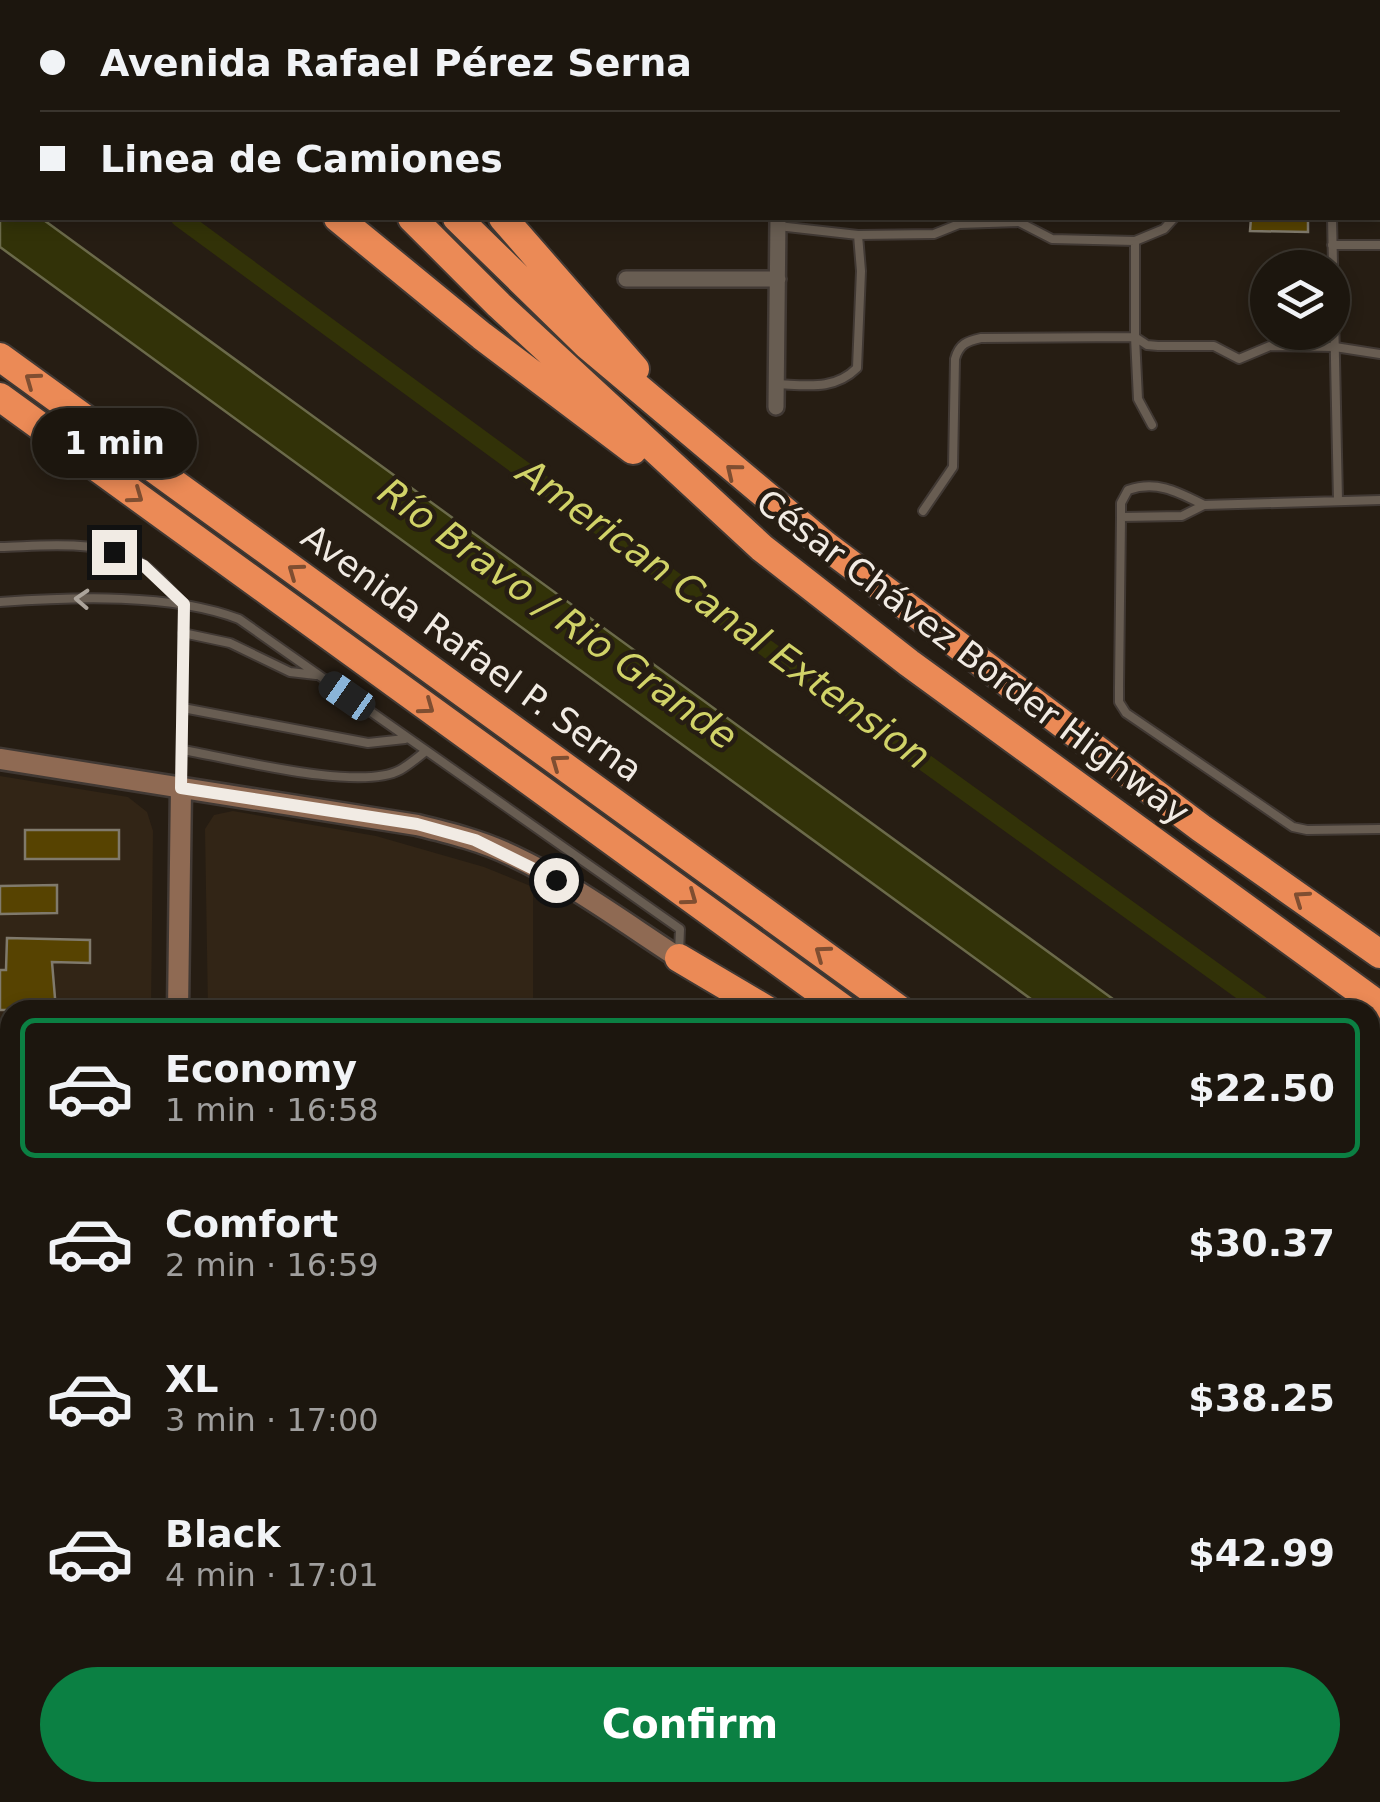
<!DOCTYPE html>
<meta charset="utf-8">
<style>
body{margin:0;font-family:"DejaVu Sans",sans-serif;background:#29231c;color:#f1f3f6;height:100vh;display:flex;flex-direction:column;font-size:38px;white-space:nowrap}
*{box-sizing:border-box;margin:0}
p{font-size:32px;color:#a09f9e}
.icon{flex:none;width:55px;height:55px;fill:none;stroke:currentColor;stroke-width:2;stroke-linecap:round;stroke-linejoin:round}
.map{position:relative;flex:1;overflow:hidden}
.side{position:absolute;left:0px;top:1000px;width:1380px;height:802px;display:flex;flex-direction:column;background:#1c160e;border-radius:30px 30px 0 0;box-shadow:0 5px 15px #0003,0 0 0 2px #3a352e}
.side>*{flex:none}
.guide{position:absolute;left:0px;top:0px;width:1380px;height:220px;box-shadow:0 5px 15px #0003,0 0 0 2px #3a352e;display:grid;align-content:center;height:220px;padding:0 40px;background:#1c160e}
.controls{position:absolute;left:1250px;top:250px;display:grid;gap:20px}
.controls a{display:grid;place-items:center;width:100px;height:100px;border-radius:50%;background:#1c160e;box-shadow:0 5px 15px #0003,0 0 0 2px #3a352e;font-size:50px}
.end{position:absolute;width:45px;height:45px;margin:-22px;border:12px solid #f1ebe4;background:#111;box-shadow:0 0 0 5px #111}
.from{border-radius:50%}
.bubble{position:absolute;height:70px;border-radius:35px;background:#1c160e;box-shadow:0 5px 15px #0003,0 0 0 2px #3a352e;font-size:32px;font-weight:700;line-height:70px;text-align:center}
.car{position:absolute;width:30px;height:60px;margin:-30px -15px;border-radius:12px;box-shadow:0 0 8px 2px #0007;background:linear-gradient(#222 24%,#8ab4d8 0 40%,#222 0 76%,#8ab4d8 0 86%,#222 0)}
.guide b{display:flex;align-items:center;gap:35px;height:95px;font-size:38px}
.guide b+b{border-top:2px solid #3a352e}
.guide i{width:25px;height:25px;background:#f1f3f6}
ul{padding:18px 0 0;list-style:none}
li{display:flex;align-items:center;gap:30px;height:140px;margin:0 20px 15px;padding:0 20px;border:5px solid transparent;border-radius:15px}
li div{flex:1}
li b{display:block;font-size:38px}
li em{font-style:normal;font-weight:700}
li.on{border-color:#0b8043}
li>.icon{width:90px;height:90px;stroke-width:1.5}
.primary-button{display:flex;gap:20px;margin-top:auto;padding:20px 40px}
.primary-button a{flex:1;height:115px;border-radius:60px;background:#0b8043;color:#fff;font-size:40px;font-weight:700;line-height:115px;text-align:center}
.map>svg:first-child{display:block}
.built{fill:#322516}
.green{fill:#5f2621}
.water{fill:#323208;stroke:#6b6a4a;stroke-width:2.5}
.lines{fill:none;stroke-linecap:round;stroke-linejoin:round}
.canal{stroke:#323208;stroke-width:18}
.building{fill:#574301;stroke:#807a6c;stroke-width:2.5}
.lane-casing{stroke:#413934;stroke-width:12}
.street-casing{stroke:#413934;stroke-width:20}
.secondary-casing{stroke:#413934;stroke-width:25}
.highway-casing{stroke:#413934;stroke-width:32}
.lane{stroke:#685d52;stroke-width:8}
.street{stroke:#685d52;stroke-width:15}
.secondary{stroke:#8f6a53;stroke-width:20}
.highway{stroke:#eb8a56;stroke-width:28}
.oneway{stroke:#7f4e31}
.oneway2{stroke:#aca49b}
.route{stroke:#f1ebe4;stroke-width:12}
.labels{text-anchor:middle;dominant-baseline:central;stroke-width:9;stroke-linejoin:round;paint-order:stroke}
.street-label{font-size:35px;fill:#f1ebe4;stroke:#261d13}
.water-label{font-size:38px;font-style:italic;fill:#d1d368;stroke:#261d13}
</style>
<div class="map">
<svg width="1380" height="1802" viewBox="0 0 1380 1802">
<rect width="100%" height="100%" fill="#261d13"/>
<path class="built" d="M0,776L128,797L147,812L153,831L151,1010H10V1792L147,1793L146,1802H0Z
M233,811L376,836L484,867L533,887V1010H208L205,829L214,815Z"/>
<path class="green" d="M581,1792L1073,1793L1066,1802H581Z"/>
<path class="water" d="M0,187L2,218H41L1128,1010H1046L0,247Z"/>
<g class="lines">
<path class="canal" d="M0,84L2,86
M180,218L755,640L1268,1010
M1370,1085L1380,1092"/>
</g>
<path class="building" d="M1251,218H1308V232L1250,231Z
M25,830H119V859H25Z
M57,885V913L0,914V886Z
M7,938L90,940V963L52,962L56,1010H0V970H6Z"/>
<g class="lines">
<g class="lane-casing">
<path id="lane" d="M1154,0L1155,2
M974,2V0
M1378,26H1380
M1332,218L1338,500
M858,235L934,234L959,224L1019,222L1052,239L1135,241V337L1147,345L1158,346H1214L1239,359L1270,346L1335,347L1380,354
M1135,241L1164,229L1174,218
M1332,245H1380
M776,384C806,385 834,391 857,368L861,271L858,235L778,226
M1204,505L1380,500
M923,511L953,467L955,359C959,344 967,341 981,338L1135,337L1138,399L1152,425
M1121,517L1182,516L1204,505C1178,492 1157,480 1128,490L1121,503V517L1119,687V702L1126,713L1293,827L1307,830L1380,829
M0,547C46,546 105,538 145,566C159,576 171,592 184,604L181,787
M0,602C73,597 171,593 239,619L680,929L679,953
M183,633L230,643L290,672L316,675
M183,708L368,743L405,739
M183,750C230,758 360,792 400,770C409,765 418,757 426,751"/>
</g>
<g class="street-casing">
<path id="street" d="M549,2V0
M779,2V0
M626,279H778
M776,407L778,218"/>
</g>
<g class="secondary-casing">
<path id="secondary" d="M0,759L417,825C450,833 482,841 513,856C571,883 625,923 679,958
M178,1010L181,788
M171,1792V1802"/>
</g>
<g class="highway-casing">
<path id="highway" d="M109,0L111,2
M191,0L193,2
M237,0L240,2
M320,0L322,2
M342,0L343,2
M338,218L482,336L633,450
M412,218L499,305L762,548L909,663L1380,1006
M457,218L587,345L825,545L1201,828L1380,954
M503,218L635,369
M0,357L900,1010
M0,397L845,1010
M679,958L767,1010
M1370,1350L1380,1358
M1370,1391L1380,1399
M1370,1438L1380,1446
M1083,1802L1090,1792"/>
</g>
<use href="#lane" class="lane"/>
<use href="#street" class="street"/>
<use href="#secondary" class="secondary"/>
<use href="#highway" class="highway"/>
</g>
<defs><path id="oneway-chevron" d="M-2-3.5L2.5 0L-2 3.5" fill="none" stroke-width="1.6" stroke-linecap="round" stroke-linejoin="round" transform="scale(2.5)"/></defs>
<g class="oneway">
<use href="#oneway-chevron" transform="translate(32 380) rotate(-144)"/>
<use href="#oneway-chevron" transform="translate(733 471) rotate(-141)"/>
<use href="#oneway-chevron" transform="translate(136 496) rotate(36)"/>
<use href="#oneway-chevron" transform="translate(295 571) rotate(-144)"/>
<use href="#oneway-chevron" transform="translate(427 707) rotate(36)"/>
<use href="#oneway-chevron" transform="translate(558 762) rotate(-144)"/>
<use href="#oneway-chevron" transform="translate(690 898) rotate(36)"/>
<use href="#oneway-chevron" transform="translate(1301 898) rotate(-145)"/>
<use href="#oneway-chevron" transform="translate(822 953) rotate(-144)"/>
</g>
<use class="oneway2" href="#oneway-chevron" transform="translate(82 599) rotate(-177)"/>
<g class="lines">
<path class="route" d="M114,552L144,566L184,604L181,788L417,824L475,840L556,880"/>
</g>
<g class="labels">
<g class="street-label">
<text transform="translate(472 653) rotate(36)">Avenida Rafael P. Serna</text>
<text transform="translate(973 657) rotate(37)">César Chávez Border Highway</text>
</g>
<g class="water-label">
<text transform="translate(558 614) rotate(36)">Río Bravo / Rio Grande</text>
<text transform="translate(724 614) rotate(36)">American Canal Extension</text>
</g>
</g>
</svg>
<div class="controls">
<a><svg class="icon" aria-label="layers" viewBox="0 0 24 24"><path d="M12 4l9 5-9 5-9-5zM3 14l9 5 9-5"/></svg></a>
</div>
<i class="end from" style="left:556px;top:880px"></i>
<i class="end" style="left:114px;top:552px"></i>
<div class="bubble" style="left:32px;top:408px;width:165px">1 min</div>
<i class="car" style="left:347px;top:696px;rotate:305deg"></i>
<div class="guide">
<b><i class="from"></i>Avenida Rafael Pérez Serna</b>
<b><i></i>Linea de Camiones</b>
</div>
<section class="side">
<ul>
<li class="on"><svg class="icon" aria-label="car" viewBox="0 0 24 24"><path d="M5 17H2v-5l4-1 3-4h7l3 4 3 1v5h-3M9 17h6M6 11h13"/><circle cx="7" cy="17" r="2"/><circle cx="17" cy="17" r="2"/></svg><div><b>Economy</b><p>1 min · 16:58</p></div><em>$22.50</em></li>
<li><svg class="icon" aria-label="car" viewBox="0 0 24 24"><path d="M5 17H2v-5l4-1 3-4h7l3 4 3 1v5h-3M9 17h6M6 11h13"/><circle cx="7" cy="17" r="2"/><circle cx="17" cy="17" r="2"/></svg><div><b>Comfort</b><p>2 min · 16:59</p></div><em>$30.37</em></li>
<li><svg class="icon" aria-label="car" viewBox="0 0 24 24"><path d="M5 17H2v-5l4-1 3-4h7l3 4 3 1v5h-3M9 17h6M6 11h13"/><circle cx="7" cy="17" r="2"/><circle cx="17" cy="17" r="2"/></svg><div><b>XL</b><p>3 min · 17:00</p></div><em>$38.25</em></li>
<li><svg class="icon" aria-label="car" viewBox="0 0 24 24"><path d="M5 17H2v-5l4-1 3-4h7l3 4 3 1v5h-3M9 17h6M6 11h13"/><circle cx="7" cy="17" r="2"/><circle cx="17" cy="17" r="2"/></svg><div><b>Black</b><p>4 min · 17:01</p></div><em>$42.99</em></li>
</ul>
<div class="primary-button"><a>Confirm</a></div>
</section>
</div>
